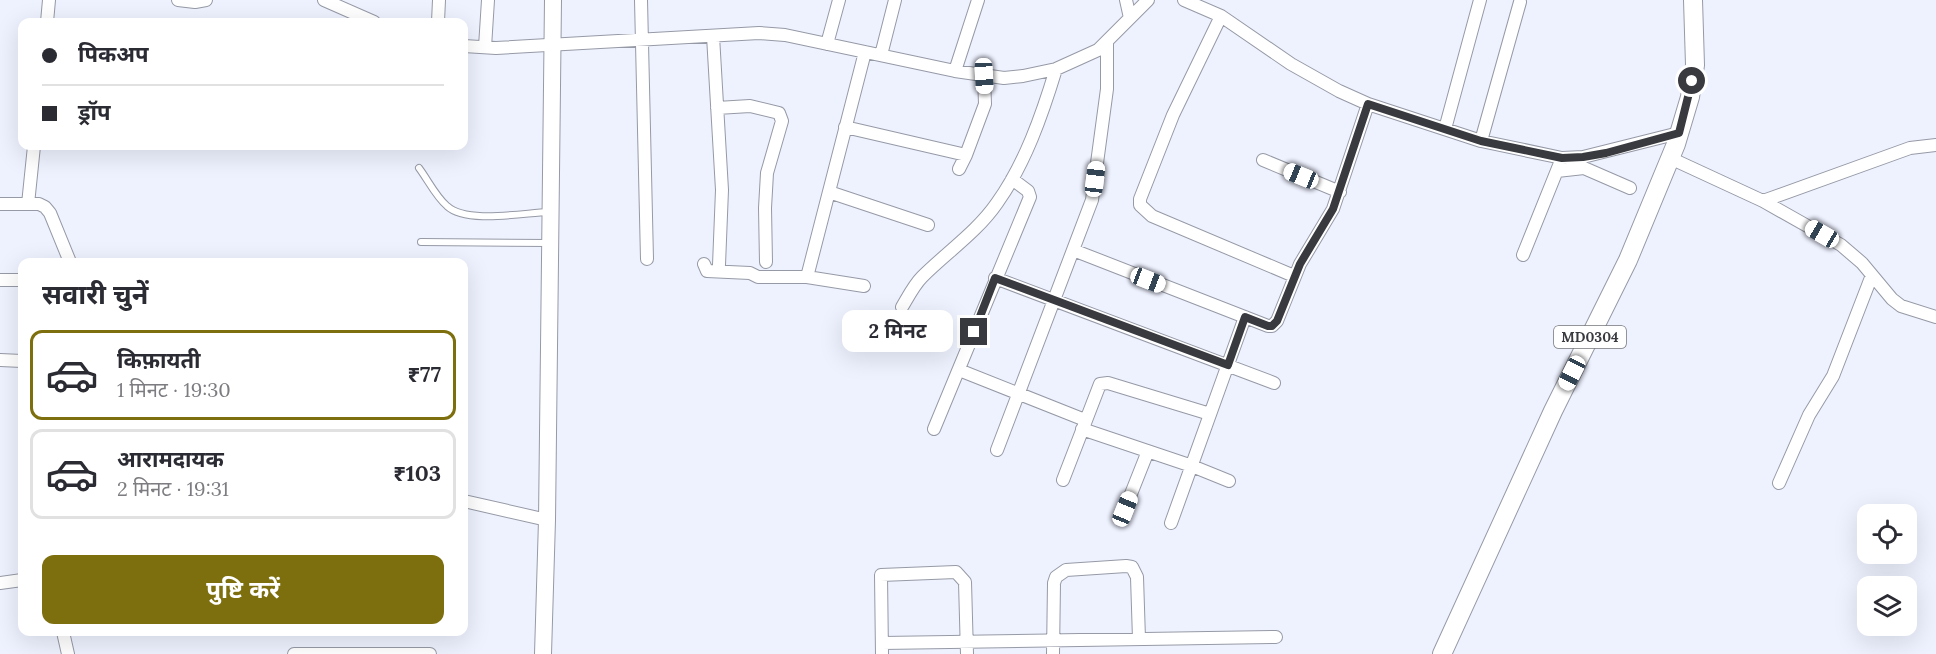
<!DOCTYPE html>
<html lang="hi">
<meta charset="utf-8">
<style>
body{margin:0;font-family:Lora,"Noto Sans Devanagari",serif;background:#f2f2f3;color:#2b2b33;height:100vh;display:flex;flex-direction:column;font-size:22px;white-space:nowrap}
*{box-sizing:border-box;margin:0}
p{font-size:20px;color:#7c7c81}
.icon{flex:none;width:33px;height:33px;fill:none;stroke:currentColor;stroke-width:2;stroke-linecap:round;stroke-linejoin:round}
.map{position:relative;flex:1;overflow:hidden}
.drawer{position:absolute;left:18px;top:258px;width:450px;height:378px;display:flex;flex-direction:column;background:#fff;border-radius:12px;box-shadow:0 6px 24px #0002}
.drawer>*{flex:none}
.top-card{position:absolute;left:18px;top:18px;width:450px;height:132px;border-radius:12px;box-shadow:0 6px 24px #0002;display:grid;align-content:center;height:132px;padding:0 24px;background:#fff}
.fabs{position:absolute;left:1857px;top:504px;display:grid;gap:12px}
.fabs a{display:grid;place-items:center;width:60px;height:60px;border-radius:12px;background:#fff;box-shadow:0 6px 24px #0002;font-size:30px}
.end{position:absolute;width:27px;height:27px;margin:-14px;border:8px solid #393a3f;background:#fff;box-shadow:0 0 0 3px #fff}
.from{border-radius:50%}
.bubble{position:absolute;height:42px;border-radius:12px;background:#fff;box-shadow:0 6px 24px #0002;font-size:20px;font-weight:700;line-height:42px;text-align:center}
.car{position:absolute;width:18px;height:36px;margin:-18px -9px;border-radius:8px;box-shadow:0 0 4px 2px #0007;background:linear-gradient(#fff 24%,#345 0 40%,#fff 0 76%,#345 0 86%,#fff 0)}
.top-card b{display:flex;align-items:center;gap:21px;height:57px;font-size:22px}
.top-card b+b{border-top:2px solid #e1e1e2}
.top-card i{width:15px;height:15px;background:#2b2b33}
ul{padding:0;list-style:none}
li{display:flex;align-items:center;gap:18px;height:90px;margin:0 12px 9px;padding:0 12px;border:3px solid #e1e1e2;border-radius:12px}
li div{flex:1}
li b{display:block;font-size:22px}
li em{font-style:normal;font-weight:700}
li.selected{border-color:#7d6f0d}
li>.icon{width:54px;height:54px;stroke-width:1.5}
h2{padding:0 24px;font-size:27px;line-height:72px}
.primary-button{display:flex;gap:12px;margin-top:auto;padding:12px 24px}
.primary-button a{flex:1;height:69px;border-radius:12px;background:#7d6f0d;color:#fff;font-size:24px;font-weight:700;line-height:69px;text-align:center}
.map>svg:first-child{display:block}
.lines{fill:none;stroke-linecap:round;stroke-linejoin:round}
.lane-casing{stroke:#969aa6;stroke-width:8}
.street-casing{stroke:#969aa6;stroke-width:14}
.secondary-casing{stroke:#969aa6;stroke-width:18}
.primary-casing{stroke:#969aa6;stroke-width:20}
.lane{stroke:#fff;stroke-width:6}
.street{stroke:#fff;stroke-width:12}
.secondary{stroke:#fff;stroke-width:16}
.primary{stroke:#fff;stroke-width:18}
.route{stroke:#393a3f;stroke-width:8}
.labels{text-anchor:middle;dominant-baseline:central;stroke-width:4.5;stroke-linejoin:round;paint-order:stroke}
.shield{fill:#fff;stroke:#747579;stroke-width:1.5}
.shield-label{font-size:14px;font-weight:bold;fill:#393a3f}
</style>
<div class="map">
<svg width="1936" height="654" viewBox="0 0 1936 654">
<rect width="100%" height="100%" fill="#eef2ff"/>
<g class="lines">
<g class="lane-casing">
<path id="lane" d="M419,168C428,180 436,197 447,206C466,224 523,213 548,212
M421,242L550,243"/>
</g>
<g class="street-casing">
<path id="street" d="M178,0L195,2L206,0
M324,0L374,22
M641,0L647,259
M1126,0L1130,18
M1184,0L1221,16L1291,64L1339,91L1368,104L1481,141L1562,158L1583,157L1679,133
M1221,16L1173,115L1140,199V205L1152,216L1294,276
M47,22L49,0
M438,22L439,0
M713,36L722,190L719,265
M827,44L839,0
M464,46L496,48L759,33L785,35L955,71L1004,78L1023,76L1056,69L1098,50L1148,0
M485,47L488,0
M881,55L895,0
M955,71L978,0
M717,108L750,106L779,113L782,121L767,173L765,208L766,262
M845,127L966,155
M1445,129L1480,0
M1481,141L1520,2
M1670,158L1763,201L1910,148L1936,145
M1263,160L1340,192
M959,169L966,155L985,104L984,76
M1557,171L1584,168L1630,188
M829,192L928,225
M1763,201L1841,245L1862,263L1892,299L1901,306L1936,317
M0,204H39L45,207L50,213L70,262
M28,204L34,146
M1073,250L1268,326H1272L1277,321L1300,264L1333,209L1368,104
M1523,255L1562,158
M704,264L707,271L750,273L758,277H807L864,286
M807,277L865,52
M995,278L1274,383
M0,280H22
M902,307C908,297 914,285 922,277C947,252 977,232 997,203C1025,164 1042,115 1056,69
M0,360L22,361
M959,370L1085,420
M934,429L1030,197L1028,191L1012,179
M1082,429L1192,466L1229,481
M997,450L1092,200L1107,89V41
M1063,480L1100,384L1108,383L1210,414
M1779,483L1809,415L1833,376L1872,275
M464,501L547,520
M1125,509L1148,451
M1171,523L1245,317
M0,583L22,580
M63,632L68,654
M882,643L1276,637
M294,654H430
M882,654L881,575L956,572L965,582L967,654
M1053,654L1054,583L1056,577L1066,570L1126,566L1132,567L1137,577L1139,639"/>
</g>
<g class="secondary-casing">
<path id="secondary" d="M543,654L547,520L553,0"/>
</g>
<g class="primary-casing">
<path id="primary" d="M1442,654L1553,411L1628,260L1676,144L1690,97L1695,65L1693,0"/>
</g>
<use href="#lane" class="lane"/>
<use href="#street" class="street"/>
<use href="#secondary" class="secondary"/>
<use href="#primary" class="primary"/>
</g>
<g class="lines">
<path class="route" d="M974,332L995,278L1228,365L1245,317L1268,326H1272L1277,321L1300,264L1333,209L1368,104L1481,141L1562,158L1583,157L1606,153L1679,133L1692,81"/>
</g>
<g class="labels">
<rect class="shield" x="1554" y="326" width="72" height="22" rx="4.5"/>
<g class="shield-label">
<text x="1590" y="337">MD0304</text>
</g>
</g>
</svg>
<div class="fabs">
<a><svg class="icon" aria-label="locate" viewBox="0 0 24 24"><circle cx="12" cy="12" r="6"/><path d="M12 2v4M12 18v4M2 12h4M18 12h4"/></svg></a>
<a><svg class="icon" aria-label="layers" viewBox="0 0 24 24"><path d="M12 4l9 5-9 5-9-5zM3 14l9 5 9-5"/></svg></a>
</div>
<i class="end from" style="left:1692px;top:81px"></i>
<i class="end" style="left:974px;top:332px"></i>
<div class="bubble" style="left:842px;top:310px;width:111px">2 मिनट</div>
<i class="car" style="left:984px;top:76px;rotate:177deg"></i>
<i class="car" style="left:1301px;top:176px;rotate:292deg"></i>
<i class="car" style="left:1095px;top:179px;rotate:7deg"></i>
<i class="car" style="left:1822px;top:234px;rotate:300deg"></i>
<i class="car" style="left:1148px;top:280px;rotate:111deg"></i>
<i class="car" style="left:1572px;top:373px;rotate:207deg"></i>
<i class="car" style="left:1125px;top:509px;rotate:22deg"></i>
<div class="top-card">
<b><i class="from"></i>पिकअप</b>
<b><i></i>ड्रॉप</b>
</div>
<section class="drawer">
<h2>सवारी चुनें</h2>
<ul>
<li class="selected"><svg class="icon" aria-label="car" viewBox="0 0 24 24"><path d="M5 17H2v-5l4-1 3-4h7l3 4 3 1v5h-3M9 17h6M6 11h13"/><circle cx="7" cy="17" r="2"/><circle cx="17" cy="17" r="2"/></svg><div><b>किफ़ायती</b><p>1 मिनट · 19:30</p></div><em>₹77</em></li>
<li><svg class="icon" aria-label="car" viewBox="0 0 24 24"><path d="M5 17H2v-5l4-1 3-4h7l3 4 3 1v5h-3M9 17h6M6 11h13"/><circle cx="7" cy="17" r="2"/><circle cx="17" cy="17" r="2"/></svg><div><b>आरामदायक</b><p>2 मिनट · 19:31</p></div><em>₹103</em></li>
</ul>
<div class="primary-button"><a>पुष्टि करें</a></div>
</section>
</div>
